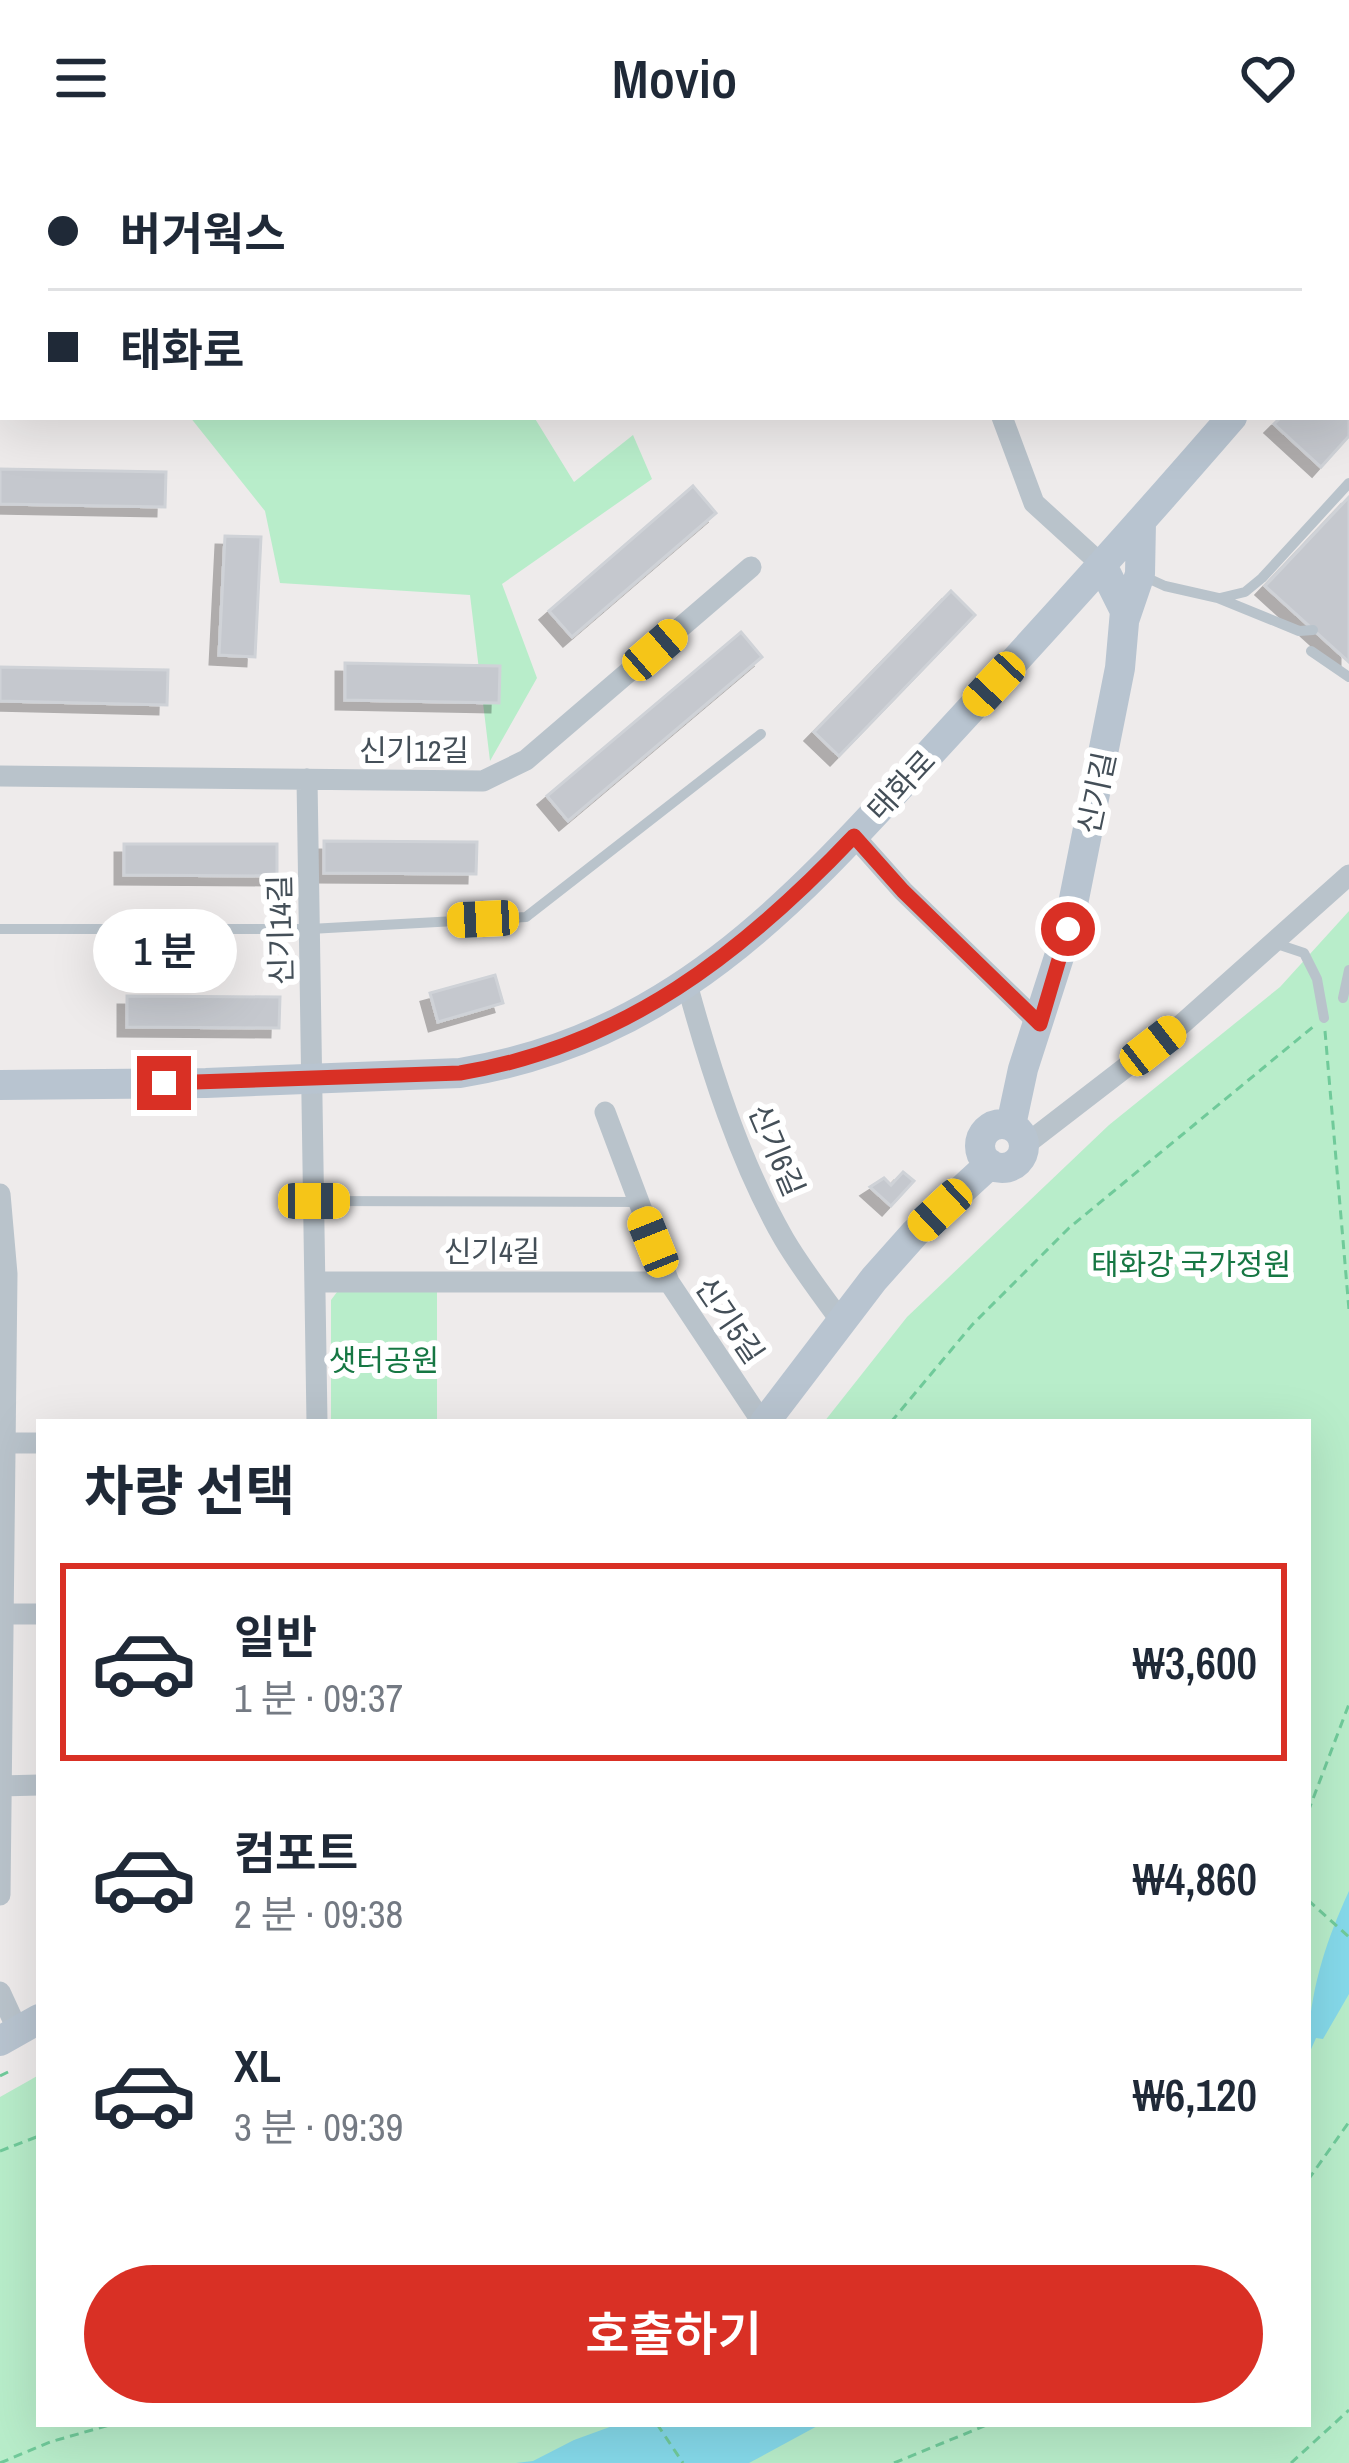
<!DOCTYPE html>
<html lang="ko">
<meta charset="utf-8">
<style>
body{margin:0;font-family:"Archivo Narrow","Noto Sans KR",sans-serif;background:#f2f2f3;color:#1f2937;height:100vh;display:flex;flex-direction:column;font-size:45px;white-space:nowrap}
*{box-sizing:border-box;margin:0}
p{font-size:39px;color:#747a83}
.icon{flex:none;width:66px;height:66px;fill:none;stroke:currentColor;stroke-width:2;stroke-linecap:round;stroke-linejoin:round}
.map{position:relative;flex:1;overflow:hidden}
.sheet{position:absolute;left:36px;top:1263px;width:1275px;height:1008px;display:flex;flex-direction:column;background:#fff;border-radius:0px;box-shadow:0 12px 48px #0002}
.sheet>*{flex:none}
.banner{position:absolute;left:0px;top:0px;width:1350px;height:264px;box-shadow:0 12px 48px #0002;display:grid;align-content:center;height:264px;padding:0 48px;background:#fff}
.end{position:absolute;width:54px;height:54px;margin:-27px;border:15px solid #d93025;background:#fff;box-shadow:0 0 0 6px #fff}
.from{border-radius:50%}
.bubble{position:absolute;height:84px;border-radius:42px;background:#fff;box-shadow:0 12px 48px #0002;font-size:39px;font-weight:600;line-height:84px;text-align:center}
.car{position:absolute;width:36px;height:72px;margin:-36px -18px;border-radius:15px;box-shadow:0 0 9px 3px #0007;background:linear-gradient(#f5c518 24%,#345 0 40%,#f5c518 0 76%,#345 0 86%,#f5c518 0)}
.banner b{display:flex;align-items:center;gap:42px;height:114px;font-size:45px}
.banner b+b{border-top:3px solid #e0e1e3}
.banner i{width:30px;height:30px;background:#1f2937}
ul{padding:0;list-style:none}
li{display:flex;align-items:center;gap:36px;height:198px;margin:0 24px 18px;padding:0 24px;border:6px solid transparent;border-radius:0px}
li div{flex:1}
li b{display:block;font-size:45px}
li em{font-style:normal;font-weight:600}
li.active{border-color:#d93025}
li>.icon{width:108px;height:108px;stroke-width:1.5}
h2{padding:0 48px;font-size:54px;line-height:144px}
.primary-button{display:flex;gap:24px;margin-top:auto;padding:24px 48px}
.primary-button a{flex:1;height:138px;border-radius:72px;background:#d93025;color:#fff;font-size:48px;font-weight:600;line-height:138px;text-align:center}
header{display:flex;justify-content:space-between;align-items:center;height:156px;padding:0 48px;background:#fff;font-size:54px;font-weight:600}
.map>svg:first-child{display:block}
.green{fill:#b8edca}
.water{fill:#85d9ea}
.building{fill:#c5c8ce;stroke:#cfd2d7;stroke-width:3;filter:url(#shadow)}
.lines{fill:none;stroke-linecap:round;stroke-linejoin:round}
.path{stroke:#70ca9a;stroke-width:3;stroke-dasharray:9 6;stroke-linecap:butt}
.lane{stroke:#b9c3cb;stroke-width:10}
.street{stroke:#b9c3cb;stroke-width:21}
.secondary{stroke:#b8c4d0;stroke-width:30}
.route{stroke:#d93025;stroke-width:15}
.labels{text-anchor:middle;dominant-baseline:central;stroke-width:12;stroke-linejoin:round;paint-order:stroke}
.street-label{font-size:30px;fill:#444f58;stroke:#fff}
.park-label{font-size:30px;fill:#167743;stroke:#fff}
</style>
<header><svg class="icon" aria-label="menu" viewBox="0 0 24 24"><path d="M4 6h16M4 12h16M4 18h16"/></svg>Movio<svg class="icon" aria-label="heart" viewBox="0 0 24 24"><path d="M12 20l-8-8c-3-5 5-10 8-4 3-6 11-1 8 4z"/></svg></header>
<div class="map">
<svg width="1349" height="2307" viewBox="0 0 1349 2307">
<defs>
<filter id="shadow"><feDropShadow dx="-9" dy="9" stdDeviation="0" flood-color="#0004"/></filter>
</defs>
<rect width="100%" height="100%" fill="#eeebeb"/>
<path class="green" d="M0,0H377L379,3H3L0,139Z
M190,261H534L574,326L633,279L652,323L502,428L537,522L490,605L470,439L280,427L265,355Z
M1349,755V2307H0V1941L39,1919V2268H1308V1266H824L907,1161L1109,969L1280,831Z
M437,1131V1266H331V1144L340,1132Z"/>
<path class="water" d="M1349,1735V1838L1323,1883L1316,1882L1308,1900C1308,1841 1324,1789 1349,1735Z
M618,2268H821L749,2307H516L533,2305L574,2284Z"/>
<path class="building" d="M1349,187V280L1321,311L1274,268L1281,261H1347Z
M0,313L166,316L165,351L0,348Z
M693,330L716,357L572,481L549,455Z
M1349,341V506L1265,430Z
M225,380L261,381L255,501L219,499Z
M951,435L975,459L839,600L814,576Z
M741,476L762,501L568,665L547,640Z
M345,507L500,510L499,547L345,544Z
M0,511L168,514L167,549L0,545Z
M324,685L477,686L476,718L324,717Z
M124,688H277V720L124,719Z
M495,819L503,847L438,866L430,837Z
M127,840L280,841L279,872L127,871Z
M903,1016L914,1025L891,1050L870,1031L884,1022L891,1029Z"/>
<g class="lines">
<path class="path" d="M310,3L311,0
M1325,875L1349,1154
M891,1266L972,1169L1069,1072L1314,870
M1308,1656L1349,1548
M1308,1744L1349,1781
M0,1920L10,1915
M0,1995L39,1980
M1308,2024L1349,1966
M657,2268L683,2307
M0,2307L50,2286L113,2268
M894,2307L989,2268
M1291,2307L1349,2254"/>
<path class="lane" d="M172,0L174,3
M0,255L3,253
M1143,420L1165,430L1218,442L1299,475L1313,474
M1220,442L1245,436L1262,422L1349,327
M1311,495L1349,521
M0,773H310L526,761L761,578
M1274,787L1304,797L1317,823L1324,862
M1343,842L1349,814
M314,1045L637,1046"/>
<path class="street" d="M1002,261L1034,347L1102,409
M0,620L483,625L526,604L751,411
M307,623L317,1266
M854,680L903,735L1040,868
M687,828C710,912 740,1007 784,1083C801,1112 823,1140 843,1168
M605,956L669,1126L762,1266
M1025,989L1182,868L1349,719
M0,1038L7,1118L0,1739
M315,1126H669
M0,1287H39
M0,1458H39
M0,1630L39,1629
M0,1836L18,1875"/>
<path class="secondary" d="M1347,127L1349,125
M1125,462L1140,418L1141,366
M0,929L206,927L460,917C687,880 810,727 957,568C1050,467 1142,365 1232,261
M980 990a22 22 0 1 1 44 0a22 22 0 1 1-44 0Z
M1011,969L1023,913L1068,773L1120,512L1125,455L1102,409
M765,1266L874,1123L915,1077L990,1008
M0,1885L39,1863"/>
</g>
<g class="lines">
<path class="route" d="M164,927L460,917C624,890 743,797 854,680L903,735L1040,868L1068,773"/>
</g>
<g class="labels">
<g class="street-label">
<text x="414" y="594">신기12길</text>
<text transform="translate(901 629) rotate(-47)">태화로</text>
<text transform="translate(1096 637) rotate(-78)">신기길</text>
<text transform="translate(280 774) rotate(-91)">신기14길</text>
<text transform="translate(777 994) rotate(67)">신기6길</text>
<text x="492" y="1095">신기4길</text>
<text transform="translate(730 1164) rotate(56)">신기5길</text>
</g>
<g class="park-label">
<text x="1191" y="1108">태화강 국가정원</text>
<text x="384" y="1204">샛터공원</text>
</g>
</g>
</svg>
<i class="end from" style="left:1068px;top:773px"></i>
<i class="end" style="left:164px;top:927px"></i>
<div class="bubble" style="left:93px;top:753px;width:144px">1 분</div>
<i class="car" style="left:655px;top:494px;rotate:49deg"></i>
<i class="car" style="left:994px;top:528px;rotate:223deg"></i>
<i class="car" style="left:483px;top:763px;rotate:267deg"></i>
<i class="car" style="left:1153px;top:890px;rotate:52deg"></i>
<i class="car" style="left:314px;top:1045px;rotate:90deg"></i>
<i class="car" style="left:940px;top:1054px;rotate:227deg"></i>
<i class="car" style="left:653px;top:1086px;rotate:338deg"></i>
<div class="banner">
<b><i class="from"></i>버거웍스</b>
<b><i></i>태화로</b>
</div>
<section class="sheet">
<h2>차량 선택</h2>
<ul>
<li class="active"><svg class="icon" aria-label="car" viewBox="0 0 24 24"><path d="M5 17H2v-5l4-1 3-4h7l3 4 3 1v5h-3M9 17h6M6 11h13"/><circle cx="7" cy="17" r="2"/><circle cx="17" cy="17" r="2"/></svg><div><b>일반</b><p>1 분 · 09:37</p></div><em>₩3,600</em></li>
<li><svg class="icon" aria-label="car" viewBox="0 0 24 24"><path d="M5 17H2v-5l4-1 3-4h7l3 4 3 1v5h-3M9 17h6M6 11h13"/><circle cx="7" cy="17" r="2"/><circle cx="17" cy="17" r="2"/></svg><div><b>컴포트</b><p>2 분 · 09:38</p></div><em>₩4,860</em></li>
<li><svg class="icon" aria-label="car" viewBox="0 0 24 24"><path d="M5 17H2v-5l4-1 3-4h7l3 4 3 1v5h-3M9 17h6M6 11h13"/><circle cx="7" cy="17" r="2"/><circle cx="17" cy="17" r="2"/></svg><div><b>XL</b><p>3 분 · 09:39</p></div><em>₩6,120</em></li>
</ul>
<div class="primary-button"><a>호출하기</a></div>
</section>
</div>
